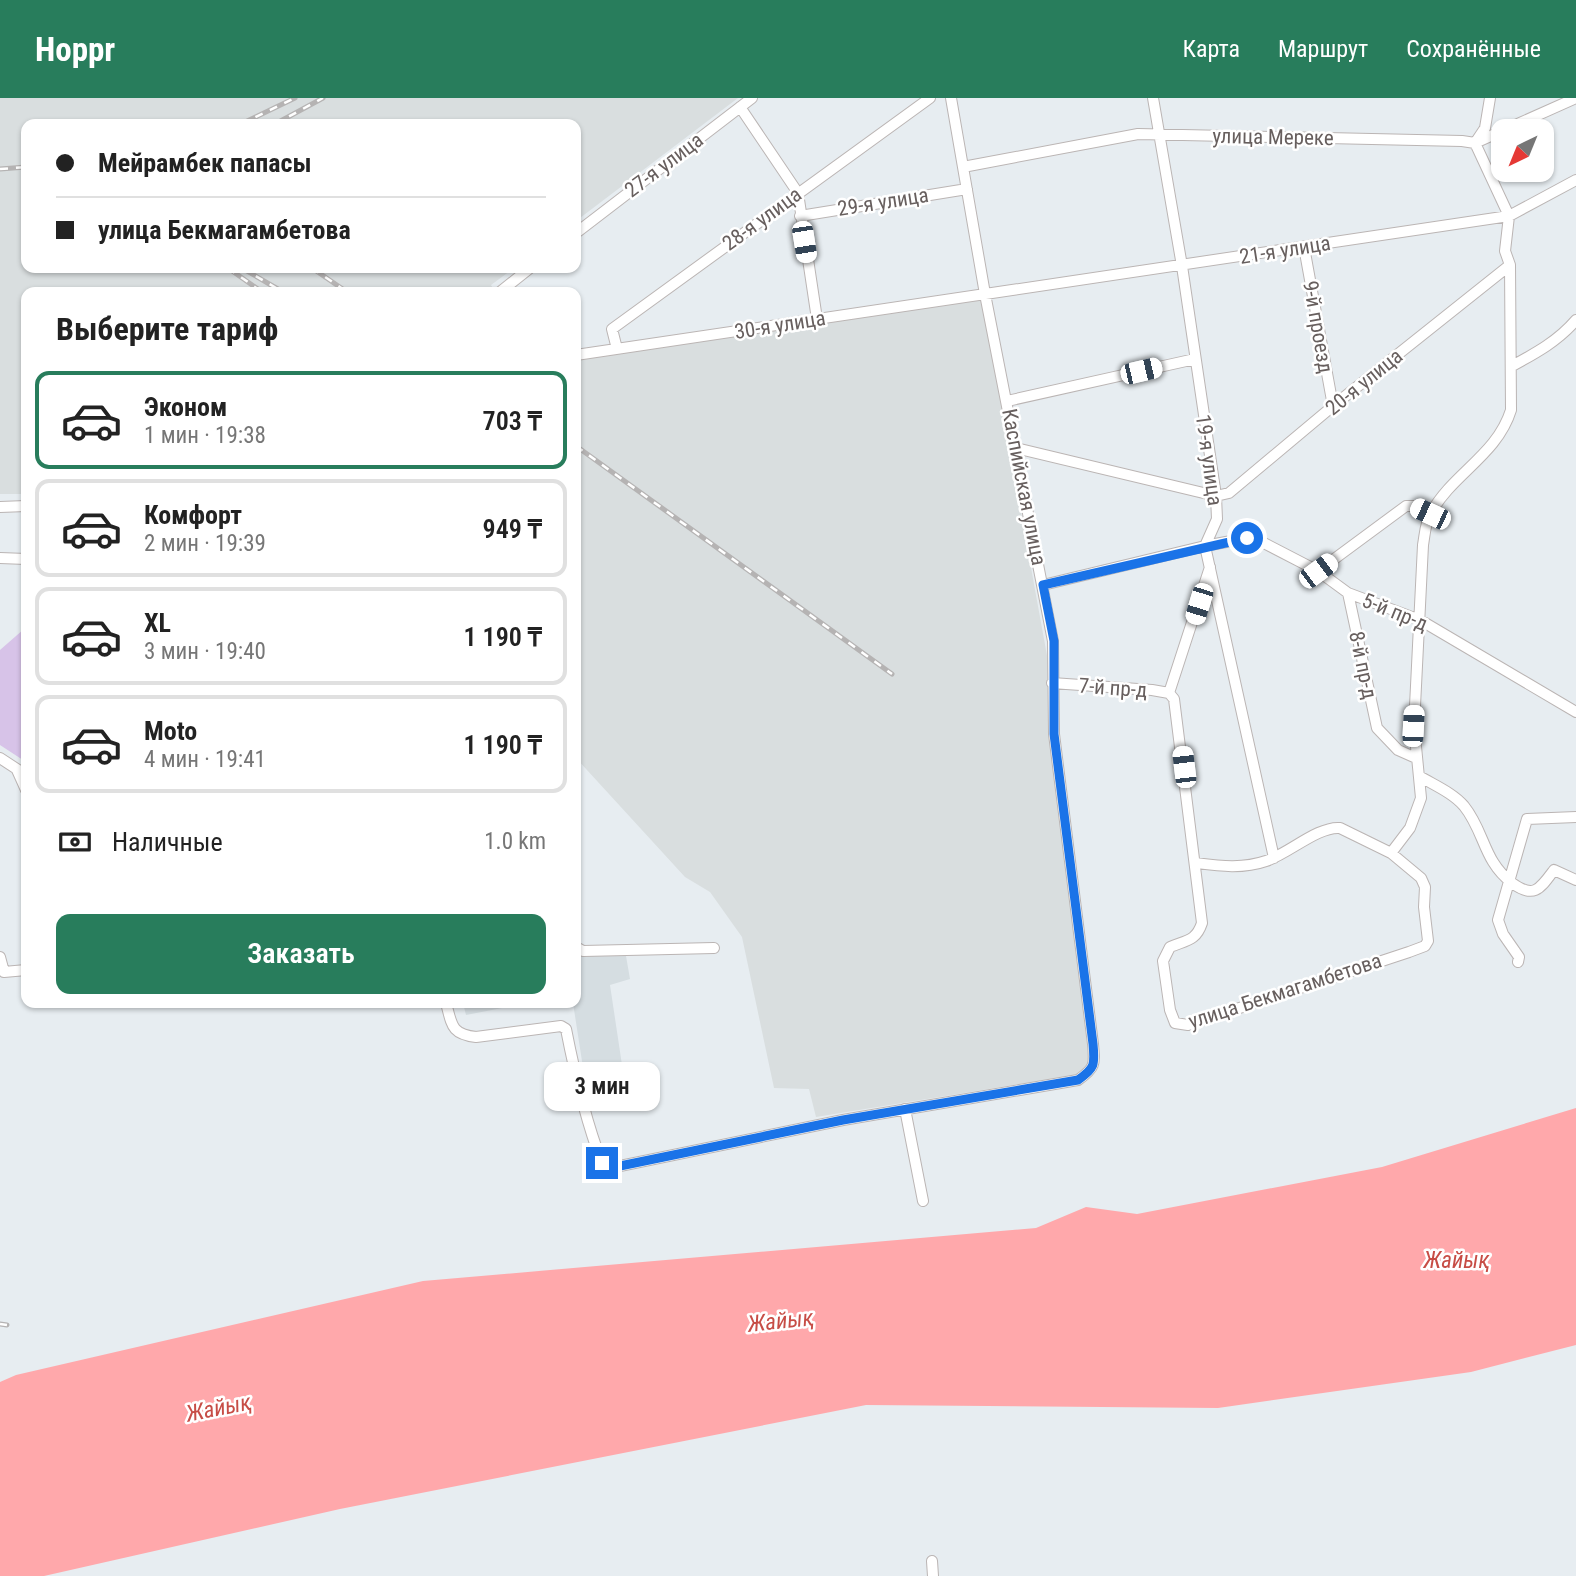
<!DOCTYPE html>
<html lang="ru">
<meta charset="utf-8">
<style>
body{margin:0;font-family:"Roboto Condensed",sans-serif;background:#f6f6f6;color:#222;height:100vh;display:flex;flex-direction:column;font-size:26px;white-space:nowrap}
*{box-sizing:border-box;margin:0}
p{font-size:23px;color:#767676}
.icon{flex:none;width:38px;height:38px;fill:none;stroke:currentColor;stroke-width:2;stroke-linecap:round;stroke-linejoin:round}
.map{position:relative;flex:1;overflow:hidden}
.sheet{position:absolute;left:21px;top:189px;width:560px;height:721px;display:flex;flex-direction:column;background:#fff;border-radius:14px;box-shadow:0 2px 5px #0004}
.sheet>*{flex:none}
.banner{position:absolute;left:21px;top:21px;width:560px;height:154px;border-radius:14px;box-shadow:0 2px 5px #0004;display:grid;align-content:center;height:154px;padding:0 35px;background:#fff}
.needle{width:46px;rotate:223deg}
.fabs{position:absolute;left:1491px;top:21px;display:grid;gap:14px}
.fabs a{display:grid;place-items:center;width:63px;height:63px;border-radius:14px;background:#fff;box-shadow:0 2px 5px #0004;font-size:35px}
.end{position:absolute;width:32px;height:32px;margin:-16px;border:9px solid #1a73e8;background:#fff;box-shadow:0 0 0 4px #fff}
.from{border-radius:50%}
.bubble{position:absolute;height:49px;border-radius:14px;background:#fff;box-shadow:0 2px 5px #0004;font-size:23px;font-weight:600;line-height:49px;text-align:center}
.car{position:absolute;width:21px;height:42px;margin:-21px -10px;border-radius:9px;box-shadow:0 0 5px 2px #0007;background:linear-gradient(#fff 24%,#345 0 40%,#fff 0 76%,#345 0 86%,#fff 0)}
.banner b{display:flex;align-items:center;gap:24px;height:66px;font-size:26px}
.banner b+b{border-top:2px solid #e0e0e0}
.banner i{width:18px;height:18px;background:#222}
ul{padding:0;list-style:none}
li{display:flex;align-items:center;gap:21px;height:98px;margin:0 14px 10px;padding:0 21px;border:4px solid #e0e0e0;border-radius:14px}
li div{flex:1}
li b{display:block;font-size:26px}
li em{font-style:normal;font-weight:600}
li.current{border-color:#287d5c}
li>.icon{width:63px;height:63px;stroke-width:1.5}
h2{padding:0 35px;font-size:32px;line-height:84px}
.pay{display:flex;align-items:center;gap:18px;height:77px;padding:0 35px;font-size:26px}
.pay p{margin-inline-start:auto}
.cta{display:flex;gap:14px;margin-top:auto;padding:14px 35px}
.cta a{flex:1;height:80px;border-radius:14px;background:#287d5c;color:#fff;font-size:28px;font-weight:600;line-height:80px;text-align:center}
header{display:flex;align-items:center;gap:42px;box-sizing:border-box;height:98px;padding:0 35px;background:#287d5c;color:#fff}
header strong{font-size:33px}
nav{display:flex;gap:38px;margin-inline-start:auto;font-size:24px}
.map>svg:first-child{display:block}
.industrial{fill:#d9dedf}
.education{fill:#d5dde1}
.green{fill:#d7c3e8}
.water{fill:#ffa8ab}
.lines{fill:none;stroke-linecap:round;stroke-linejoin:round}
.street-casing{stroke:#bbb5b4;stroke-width:12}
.street{stroke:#fff;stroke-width:10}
.rail-casing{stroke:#b5b3b3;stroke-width:5}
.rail{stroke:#fff;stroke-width:2.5;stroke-dasharray:8;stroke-linecap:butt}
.route{stroke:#1a73e8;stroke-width:9}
.labels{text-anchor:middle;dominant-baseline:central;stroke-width:5;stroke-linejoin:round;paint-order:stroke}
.street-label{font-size:21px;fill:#675f5e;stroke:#fff}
.water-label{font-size:23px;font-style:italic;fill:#c74d46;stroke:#fff}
</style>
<header>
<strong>Hoppr</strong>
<nav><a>Карта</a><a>Маршрут</a><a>Сохранённые</a></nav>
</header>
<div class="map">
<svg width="1576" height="1478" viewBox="0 0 1576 1478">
<rect width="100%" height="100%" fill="#e7edf1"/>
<path class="industrial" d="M0,0H738L576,123V26H26V170H514L491,187L495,194H26V396H0Z
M982,200L1048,563L1049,635L1090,968L1082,976L816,1019L809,991L774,990L742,839L710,794L685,779L576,660V262Z"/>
<path class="education" d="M576,858H626L630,881L610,887L622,967L584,976L573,905H576Z
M463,905H528L466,917Z"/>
<path class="green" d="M24,531H26V664L0,647V552Z"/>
<path class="water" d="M1576,1010V1247L1471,1274L1218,1310L866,1307L340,1411L44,1478H0V1284L16,1277L423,1183L1036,1130L1086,1109L1137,1116L1382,1069Z"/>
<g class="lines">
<g class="street-casing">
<path id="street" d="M1153,0L1182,168L1216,398L1217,421L1205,448L1274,760
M740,9L798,95L817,221
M963,69L1138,36L1462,43L1475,45L1576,0
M800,118L967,91
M576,135L752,0
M1304,149L1333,308
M500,194L530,170
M617,251L612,231L930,0
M576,257L1509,118L1576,82
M1512,268C1536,255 1558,243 1576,222
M1007,303L1195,261
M1016,350L1216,398L1229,395L1333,308L1510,167
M0,409L26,408
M0,460L26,461
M1318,473L1406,408H1413L1430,416
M1043,487L1205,448L1247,440L1258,442L1318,473L1348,495L1420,522L1576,614
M1348,495L1377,630L1398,652L1416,660
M1052,585L1152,592L1169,595L1174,601L1202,825C1196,843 1187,842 1170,849L1163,863L1170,912L1175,925L1188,927L1409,854L1425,848L1428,843L1424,809L1425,789L1421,780L1391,755L1340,730C1318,728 1288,756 1266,763C1243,771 1220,768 1196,765
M1169,595L1210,469
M0,660L26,677
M17,672L26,692
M1419,678C1434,687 1453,695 1464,708C1485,734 1483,763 1512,785C1534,801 1540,791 1554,772L1576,782
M1391,755L1410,730L1421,700L1414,628L1423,447C1425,436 1425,425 1431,415C1452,376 1497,357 1511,312L1510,167L1505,153L1509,118L1475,45L1485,30L1490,0
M576,849L583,853L714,850
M0,859L4,874L26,872
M1518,864L1519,859L1503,836L1498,822L1527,721L1576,719
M446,905C452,927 451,936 476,939L561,928L566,931C575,977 585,1021 602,1065L620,1068L843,1022L1078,982C1095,970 1095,967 1093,946L1054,636L1053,543L985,196L951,0
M905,1011L923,1103
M932,1463L933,1478"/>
</g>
<use href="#street" class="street"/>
<g class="rail-casing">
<path id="rail" d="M241,26L295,0
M275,26L323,0
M0,71L26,69
M228,170L262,194
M242,170L283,194
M312,170L347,194
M576,348L892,576
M0,1226L7,1227"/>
</g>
<use href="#rail" class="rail"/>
</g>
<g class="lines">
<path class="route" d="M602,1065L620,1068L843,1022L1078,982C1095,970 1095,967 1093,946L1054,636V543L1043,487L1247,440"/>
</g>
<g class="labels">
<g class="street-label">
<text transform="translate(1273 39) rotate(1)">улица Мереке</text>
<text transform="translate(664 67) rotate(-37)">27-я улица</text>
<text transform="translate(883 104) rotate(-9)">29-я улица</text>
<text transform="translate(762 121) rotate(-36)">28-я улица</text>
<text transform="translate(1285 152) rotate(-9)">21-я улица</text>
<text transform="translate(780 227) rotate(-9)">30-я улица</text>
<text transform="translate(1318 229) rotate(80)">9-й проезд</text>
<text transform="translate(1364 284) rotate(-39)">20-я улица</text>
<text transform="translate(1209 362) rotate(82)">19-я улица</text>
<text transform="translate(1024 389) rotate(79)">Каспийская улица</text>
<text transform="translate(1395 514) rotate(22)">5-й пр-д</text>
<text transform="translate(1363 567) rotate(78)">8-й пр-д</text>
<text transform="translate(1113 590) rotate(4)">7-й пр-д</text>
<text transform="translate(1285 893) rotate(-18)">улица Бекмагамбетова</text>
</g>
<g class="water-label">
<text x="1457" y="1162">Жайық</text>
<text transform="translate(781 1223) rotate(-6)">Жайық</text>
<text transform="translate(219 1310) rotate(-11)">Жайық</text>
</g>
</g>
</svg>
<div class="fabs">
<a><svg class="needle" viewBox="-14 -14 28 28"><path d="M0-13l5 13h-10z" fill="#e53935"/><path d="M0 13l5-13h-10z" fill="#767676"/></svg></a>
</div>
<i class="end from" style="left:1247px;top:440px"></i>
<i class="end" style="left:602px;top:1065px"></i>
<div class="bubble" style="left:544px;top:964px;width:116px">3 мин</div>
<i class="car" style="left:804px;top:144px;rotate:171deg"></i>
<i class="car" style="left:1141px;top:273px;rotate:77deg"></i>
<i class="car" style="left:1430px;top:416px;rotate:295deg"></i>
<i class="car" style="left:1318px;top:473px;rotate:53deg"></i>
<i class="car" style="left:1199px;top:506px;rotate:197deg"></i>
<i class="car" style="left:1413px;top:628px;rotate:3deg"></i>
<i class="car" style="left:1184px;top:669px;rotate:353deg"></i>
<div class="banner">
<b><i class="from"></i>Мейрамбек папасы</b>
<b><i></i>улица Бекмагамбетова</b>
</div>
<section class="sheet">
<h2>Выберите тариф</h2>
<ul>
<li class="current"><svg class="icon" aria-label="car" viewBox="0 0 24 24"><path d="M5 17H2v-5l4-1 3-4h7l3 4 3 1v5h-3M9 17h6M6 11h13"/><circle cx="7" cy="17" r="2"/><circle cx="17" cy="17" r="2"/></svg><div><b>Эконом</b><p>1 мин · 19:38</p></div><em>703 ₸</em></li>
<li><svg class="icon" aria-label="car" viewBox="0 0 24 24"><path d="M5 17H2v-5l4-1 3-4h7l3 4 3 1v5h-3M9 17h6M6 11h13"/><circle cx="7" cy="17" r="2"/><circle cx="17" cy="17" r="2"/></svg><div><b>Комфорт</b><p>2 мин · 19:39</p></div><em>949 ₸</em></li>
<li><svg class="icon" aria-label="car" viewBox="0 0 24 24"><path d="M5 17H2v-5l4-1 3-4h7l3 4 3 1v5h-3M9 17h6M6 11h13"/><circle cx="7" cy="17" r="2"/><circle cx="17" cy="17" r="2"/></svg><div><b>XL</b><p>3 мин · 19:40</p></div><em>1 190 ₸</em></li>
<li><svg class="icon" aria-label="car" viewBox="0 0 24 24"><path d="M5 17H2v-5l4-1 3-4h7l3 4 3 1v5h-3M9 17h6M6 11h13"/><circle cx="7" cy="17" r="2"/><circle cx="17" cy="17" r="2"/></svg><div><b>Moto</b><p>4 мин · 19:41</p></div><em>1 190 ₸</em></li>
</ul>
<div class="pay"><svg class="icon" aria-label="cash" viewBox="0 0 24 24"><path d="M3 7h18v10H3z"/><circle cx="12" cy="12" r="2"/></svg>Наличные<p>1.0 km</p></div>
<div class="cta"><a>Заказать</a></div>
</section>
</div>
